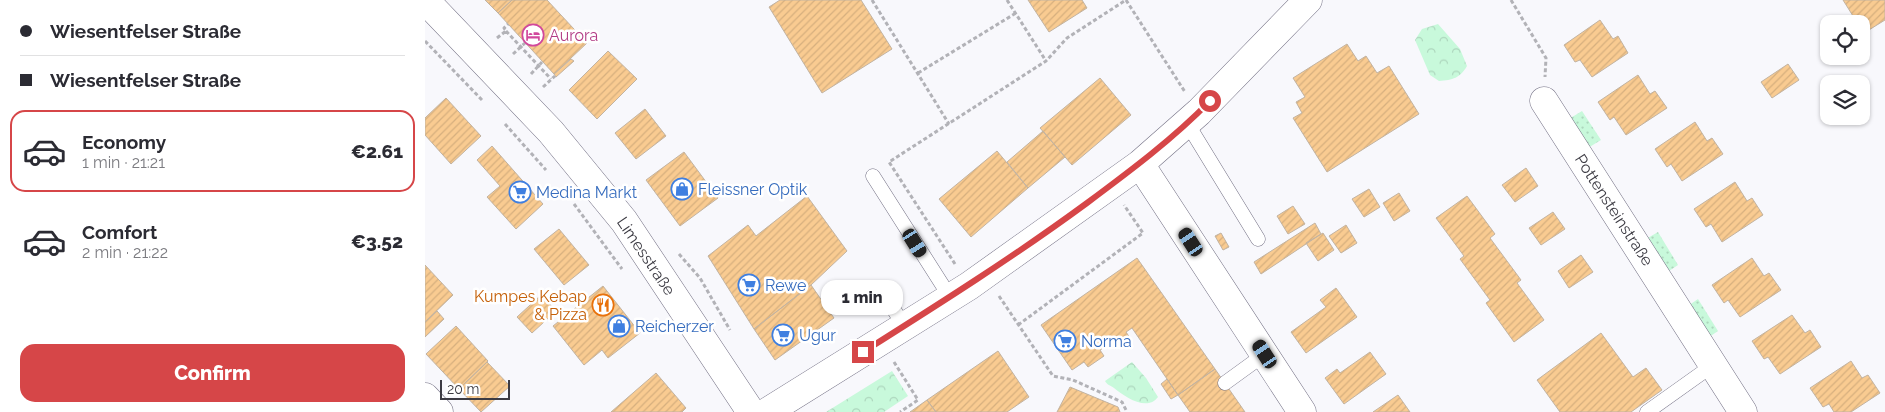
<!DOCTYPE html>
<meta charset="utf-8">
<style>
body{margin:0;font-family:Raleway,sans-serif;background:#f2f2f3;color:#2b2b33;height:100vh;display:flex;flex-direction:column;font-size:19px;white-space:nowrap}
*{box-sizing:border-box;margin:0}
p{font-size:16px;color:#7c7c81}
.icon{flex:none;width:28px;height:28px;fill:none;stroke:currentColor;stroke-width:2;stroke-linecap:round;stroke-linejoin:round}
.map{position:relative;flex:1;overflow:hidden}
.details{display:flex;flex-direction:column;background:#fff;width:425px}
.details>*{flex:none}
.banner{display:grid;align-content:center;height:110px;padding:0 20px;background:#fff}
.tools{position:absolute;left:1395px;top:15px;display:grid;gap:10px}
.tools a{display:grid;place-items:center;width:50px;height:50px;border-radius:10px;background:#fff;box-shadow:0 1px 4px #0004;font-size:25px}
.scale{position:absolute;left:15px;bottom:12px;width:70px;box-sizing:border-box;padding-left:5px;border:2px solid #3c3b43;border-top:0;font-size:14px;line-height:18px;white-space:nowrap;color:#3c3b43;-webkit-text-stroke:4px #fff;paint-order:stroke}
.end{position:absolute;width:22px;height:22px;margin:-11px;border:6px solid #d64648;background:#fff;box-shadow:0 0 0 2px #fff}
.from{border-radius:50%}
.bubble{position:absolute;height:35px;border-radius:15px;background:#fff;box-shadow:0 1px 4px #0004;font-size:16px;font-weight:800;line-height:35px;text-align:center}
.car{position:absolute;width:15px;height:30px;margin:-15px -8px;border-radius:6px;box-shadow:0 0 4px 1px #0007;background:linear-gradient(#222 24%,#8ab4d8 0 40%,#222 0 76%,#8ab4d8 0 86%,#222 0)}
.banner b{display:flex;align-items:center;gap:18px;height:48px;font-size:19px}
.banner b+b{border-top:1px solid #e1e1e2}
.banner i{width:12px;height:12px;background:#2b2b33}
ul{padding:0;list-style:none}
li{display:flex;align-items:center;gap:15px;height:82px;margin:0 10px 8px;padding:0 10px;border:2px solid transparent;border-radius:15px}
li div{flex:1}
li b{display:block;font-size:19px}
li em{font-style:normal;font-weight:800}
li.on{border-color:#d64648}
li>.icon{width:45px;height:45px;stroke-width:1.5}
.primary-button{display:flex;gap:10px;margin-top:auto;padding:10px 20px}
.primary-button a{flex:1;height:58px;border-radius:15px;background:#d64648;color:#fff;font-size:20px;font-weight:800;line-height:58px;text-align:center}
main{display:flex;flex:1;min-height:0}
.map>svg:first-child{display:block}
.grass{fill:url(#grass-dots)}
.park{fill:url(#park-crowns)}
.building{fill:url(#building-hatch);stroke:#c2b3a1}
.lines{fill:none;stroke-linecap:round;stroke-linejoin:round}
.lane-casing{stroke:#726f83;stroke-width:15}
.street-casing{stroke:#726f83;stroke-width:29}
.secondary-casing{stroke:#726f83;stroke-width:29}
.path{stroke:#b2b2b7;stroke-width:3;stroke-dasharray:4 2.5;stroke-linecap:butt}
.lane{stroke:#fff;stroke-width:14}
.street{stroke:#fff;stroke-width:28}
.secondary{stroke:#fff;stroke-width:28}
.route{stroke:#d64648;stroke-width:6}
.labels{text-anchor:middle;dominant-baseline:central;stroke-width:5;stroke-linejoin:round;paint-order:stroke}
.hotel-label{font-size:16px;fill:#b23c85;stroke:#fff;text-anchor:start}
.shop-label{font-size:16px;fill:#366cbe;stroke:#fff;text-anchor:start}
.street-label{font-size:16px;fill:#3c3b43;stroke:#fff}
.food-label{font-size:16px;fill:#c56008;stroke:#fff;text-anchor:end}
</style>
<main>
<section class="details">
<div class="banner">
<b><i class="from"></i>Wiesentfelser Straße</b>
<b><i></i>Wiesentfelser Straße</b>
</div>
<ul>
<li class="on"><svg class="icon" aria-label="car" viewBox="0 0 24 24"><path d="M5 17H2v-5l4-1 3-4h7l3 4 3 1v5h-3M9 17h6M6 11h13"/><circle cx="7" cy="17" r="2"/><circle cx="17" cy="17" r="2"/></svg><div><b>Economy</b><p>1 min · 21:21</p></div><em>€2.61</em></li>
<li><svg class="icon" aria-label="car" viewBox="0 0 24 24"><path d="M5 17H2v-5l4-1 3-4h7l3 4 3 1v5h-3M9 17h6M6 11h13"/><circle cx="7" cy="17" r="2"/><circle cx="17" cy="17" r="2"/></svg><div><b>Comfort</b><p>2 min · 21:22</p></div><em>€3.52</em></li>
</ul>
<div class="primary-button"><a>Confirm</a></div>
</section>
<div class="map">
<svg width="1460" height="412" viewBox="0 0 1460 412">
<defs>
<pattern id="grass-dots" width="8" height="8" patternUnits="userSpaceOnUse" patternTransform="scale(1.25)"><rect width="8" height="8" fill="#c8f9db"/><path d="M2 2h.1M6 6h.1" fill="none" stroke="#add6bd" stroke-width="1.8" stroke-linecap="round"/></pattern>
<pattern id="park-crowns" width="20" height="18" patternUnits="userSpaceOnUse" patternTransform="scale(1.25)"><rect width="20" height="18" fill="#c8f9db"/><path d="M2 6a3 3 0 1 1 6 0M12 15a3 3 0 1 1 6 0" fill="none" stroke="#add6bd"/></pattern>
<pattern id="building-hatch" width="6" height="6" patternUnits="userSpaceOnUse" patternTransform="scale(1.25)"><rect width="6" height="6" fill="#f9cb91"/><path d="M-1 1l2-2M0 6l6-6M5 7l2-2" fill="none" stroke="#d6af7e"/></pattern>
</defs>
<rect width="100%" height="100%" fill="#f8f8fc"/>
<path class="grass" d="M1157,111L1176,140L1158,151L1139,122Z
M1233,232L1253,265L1241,273L1216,242Z
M1273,299L1293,331L1274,344L1254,312Z"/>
<path class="park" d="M1013,24L1035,49L1042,66C1035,78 1028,80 1014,81L1005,75L990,40L997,29Z
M707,362L721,378L733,397C722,412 700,397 689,388C685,385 682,385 680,381Z
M467,371L483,396L459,412H401Z"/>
<path class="building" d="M60,0H87L73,13Z
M87,0H122L162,43L129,74L73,13Z
M355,0H436L467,49L397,93L344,7Z
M603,0H657L662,8L624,32Z
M1418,0H1460V20L1439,33L1436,24H1433Z
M1175,20L1188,39L1193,36L1203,53L1167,77L1155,60L1150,62L1139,45Z
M922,44L933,61L941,56L952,73L964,66L994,114L902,172L868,118L877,113L871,102L880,97L868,78Z
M183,51L212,79L172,119L144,90Z
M146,59L149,61L131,77L129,74Z
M1363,64L1374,80L1347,98L1336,82Z
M1213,75L1225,94L1230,91L1242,108L1201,135L1189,117L1185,120L1173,102Z
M675,78L706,115L647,165L615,128Z
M21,98L56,136L26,164L0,135V118Z
M220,109L241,136L211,159L190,133Z
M1270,122L1282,141L1287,138L1298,154L1257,181L1246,164L1242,167L1230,149Z
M618,131L640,157L603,188L582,162Z
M67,146L118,204L91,229L62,197L75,186L52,160Z
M572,151L603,188L546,237L514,199Z
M259,152L293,198L255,226L221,180Z
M1101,168L1113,186L1090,202L1077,185Z
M1310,182L1322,201L1327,198L1338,215L1297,242L1286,224L1281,227L1269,209Z
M944,189L955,207L939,217L927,199Z
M974,193L985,211L969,221L958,203Z
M382,196L422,251L386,285L329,329L283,256L323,225L331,236Z
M1042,196L1070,234L1065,238L1096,280L1092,283L1119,320L1089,342L1061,303L1065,300L1035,259L1039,256L1011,218Z
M868,206L880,224L863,234L852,216Z
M1128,212L1140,229L1116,245L1104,228Z
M890,223L896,234L836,274L829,262Z
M921,225L932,243L916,253L904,236Z
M134,229L164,265L139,285L109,249Z
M796,233L804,247L798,250L790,236Z
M898,233L909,250L893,261L881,243Z
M1156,255L1168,272L1144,288L1133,271Z
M712,258L790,369L753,395L707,328L701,332L705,338L690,349L686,343L675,350L679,356L663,367L659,362L647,370L616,325Z
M1327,258L1339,276L1344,273L1356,290L1315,317L1303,300L1299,303L1287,285Z
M0,265L28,295L0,322Z
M386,285L409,318L350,360L329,329Z
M178,286L215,333L183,358L177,350L159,365L128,326Z
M911,288L932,317L881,353L866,332L901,307L895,300Z
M116,295L131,311L107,333L92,317Z
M12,311L19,319L0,337V322Z
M1367,315L1380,333L1385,330L1396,347L1355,374L1343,357L1339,359L1327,341Z
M31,326L63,361L34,389L1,354Z
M1176,333L1208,377L1221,368L1237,390L1206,412H1135L1112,380Z
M573,351L604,397L582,412H511L502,400Z
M945,352L961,374L919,404L900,378L912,369L915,373Z
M1426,361L1437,378L1443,375L1455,393L1426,412H1409L1404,404L1398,407L1385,388Z
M62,362L85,386L56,412L34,389Z
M790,369L820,412H765L753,395Z
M231,373L261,408L257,412H186Z
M742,379L753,395L746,399L736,384Z
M645,387L693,407L695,412H632Z
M973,395L985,412H948Z
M502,400L511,412H485Z"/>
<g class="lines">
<g class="lane-casing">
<path id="lane" d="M762,123L833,239
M448,176L525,297
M461,297L479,326
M800,383L840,354
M1222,412L1288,365"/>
</g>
<g class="street-casing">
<path id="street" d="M1119,101L1318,412
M715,164L877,412
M0,397L14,412
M342,412L544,286L715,164L774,112L883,0"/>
</g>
<g class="secondary-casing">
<path id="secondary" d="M0,0L126,132L199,221L326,412"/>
</g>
<path class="path" d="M447,0L524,124
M582,0L621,61
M701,0L760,92
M1086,0L1121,58L1120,77
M81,31L126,79
M72,38L81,31L79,28L83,24
M0,41L57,100
M88,54L100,43
M493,73L591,13
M106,74L117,62
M118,87L130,76
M80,124L121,170
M149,204L197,269
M254,254L275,278L305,330
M530,264L464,162L621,61L642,38L701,0
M574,296L628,376L648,380L697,402L702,412
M593,325L718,233L699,205
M469,362L493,400L475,412"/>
<use href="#lane" class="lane"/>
<use href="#street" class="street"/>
<use href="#secondary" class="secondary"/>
</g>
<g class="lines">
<path class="route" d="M438,352C514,304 590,256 662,203C705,171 748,139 785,101"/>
</g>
<defs>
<g id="hotel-ring" transform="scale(1.125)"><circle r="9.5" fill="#fff" stroke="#d1479c" stroke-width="1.5"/><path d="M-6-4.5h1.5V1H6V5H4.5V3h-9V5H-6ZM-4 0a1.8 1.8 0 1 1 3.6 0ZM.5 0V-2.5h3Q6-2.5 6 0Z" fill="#d1479c"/></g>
<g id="shop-ring" transform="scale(1.125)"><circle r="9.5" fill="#fff" stroke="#3f7fe0" stroke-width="1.5"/><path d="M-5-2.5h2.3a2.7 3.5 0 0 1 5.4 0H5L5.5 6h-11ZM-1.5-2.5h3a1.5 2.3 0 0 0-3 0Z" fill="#3f7fe0"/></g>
<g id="supermarket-ring" transform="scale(1.125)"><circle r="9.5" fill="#fff" stroke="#3f7fe0" stroke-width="1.5"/><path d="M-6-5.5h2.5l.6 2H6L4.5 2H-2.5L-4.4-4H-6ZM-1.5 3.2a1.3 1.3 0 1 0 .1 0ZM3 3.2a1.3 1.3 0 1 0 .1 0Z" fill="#3f7fe0"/></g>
<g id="restaurant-ring" transform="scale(1.125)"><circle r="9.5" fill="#fff" stroke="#e8710a" stroke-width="1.5"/><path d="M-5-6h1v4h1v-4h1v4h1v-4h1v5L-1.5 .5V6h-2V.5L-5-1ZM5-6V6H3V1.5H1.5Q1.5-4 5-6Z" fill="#e8710a"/></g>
</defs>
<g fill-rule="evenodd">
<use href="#hotel-ring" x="108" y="35"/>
<use href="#shop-ring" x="257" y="189"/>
<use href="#supermarket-ring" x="95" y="192"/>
<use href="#supermarket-ring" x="324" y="285"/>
<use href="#restaurant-ring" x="178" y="305"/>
<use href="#shop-ring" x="194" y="326"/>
<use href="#supermarket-ring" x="358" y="335"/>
<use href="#supermarket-ring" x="640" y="341"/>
</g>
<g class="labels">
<g class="hotel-label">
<text x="124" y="35">Aurora</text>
</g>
<g class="shop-label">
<text x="273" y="189">Fleissner Optik</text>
<text x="111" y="192">Medina Markt</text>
<text x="340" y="285">Rewe</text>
<text x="210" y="326">Reicherzer</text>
<text x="374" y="335">Ugur</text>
<text x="656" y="341">Norma</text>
</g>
<g class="street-label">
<text transform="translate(1189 210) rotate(57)">Pottensteinstraße</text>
<text transform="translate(221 256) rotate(56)">Limesstraße</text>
</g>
<g class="food-label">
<text x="162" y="296">Kumpes Kebap<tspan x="162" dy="18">&amp; Pizza</tspan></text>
</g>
</g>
</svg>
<div class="tools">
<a><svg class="icon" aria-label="locate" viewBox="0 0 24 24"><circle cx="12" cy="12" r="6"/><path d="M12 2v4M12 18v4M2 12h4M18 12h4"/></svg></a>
<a><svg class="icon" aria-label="layers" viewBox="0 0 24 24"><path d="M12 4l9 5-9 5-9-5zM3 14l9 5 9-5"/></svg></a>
</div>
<div class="scale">20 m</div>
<i class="end from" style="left:785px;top:101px"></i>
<i class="end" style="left:438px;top:352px"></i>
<div class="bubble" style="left:396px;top:280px;width:82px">1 min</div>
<i class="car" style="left:766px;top:242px;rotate:327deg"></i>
<i class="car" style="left:490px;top:243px;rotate:148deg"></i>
<i class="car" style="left:840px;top:354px;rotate:327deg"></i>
</div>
</main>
